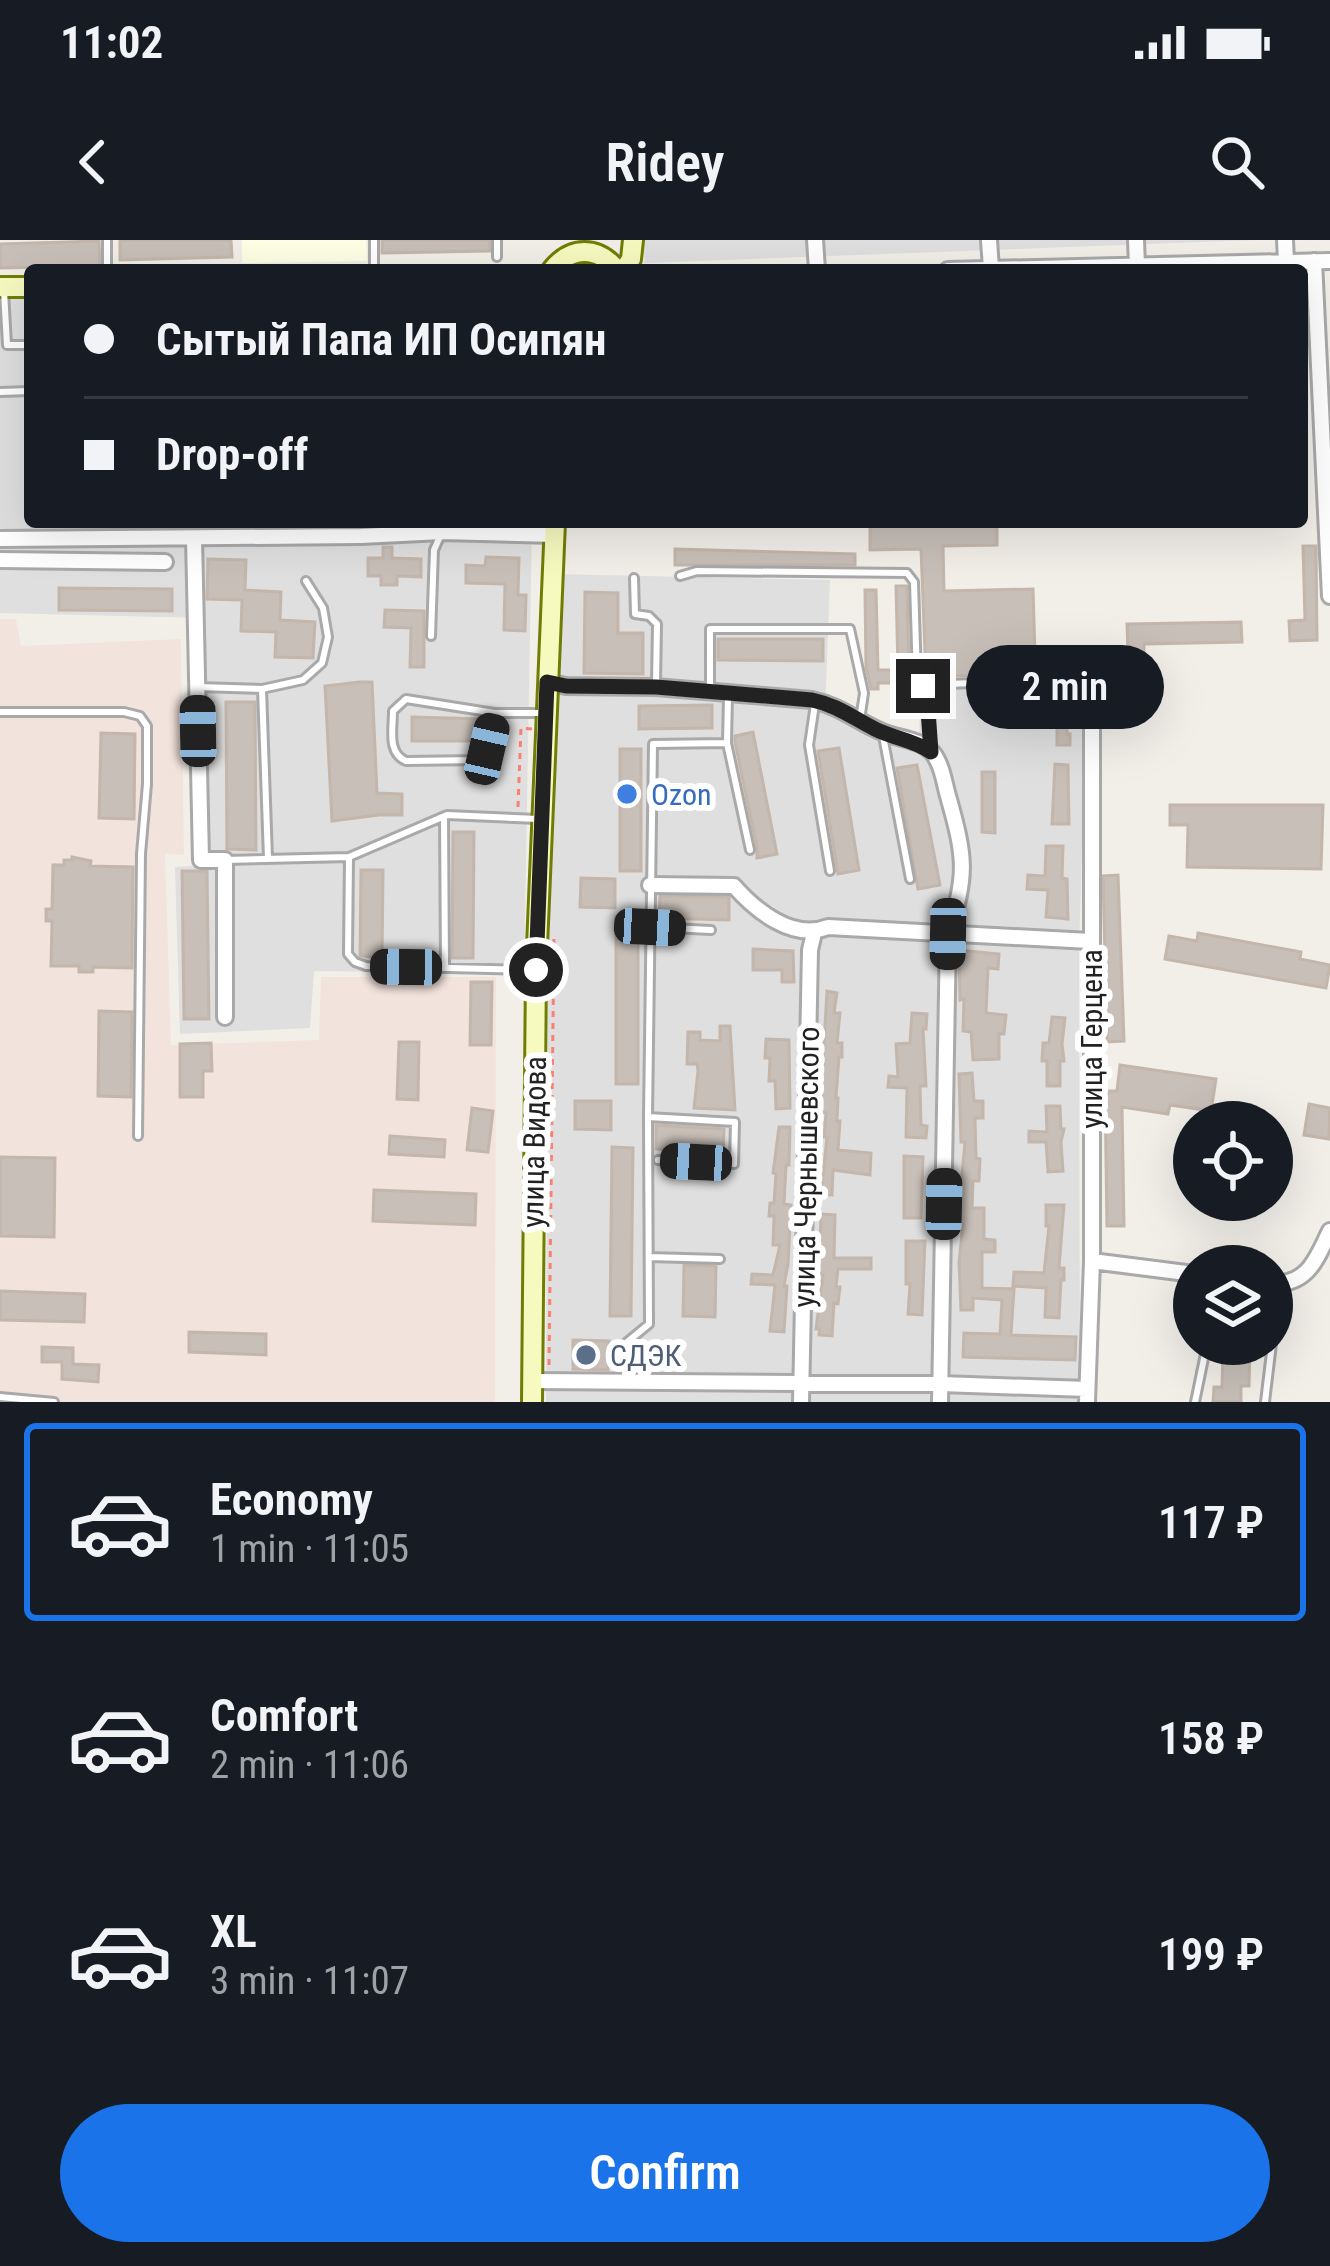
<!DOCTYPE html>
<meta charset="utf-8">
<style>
body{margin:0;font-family:"Roboto Condensed",sans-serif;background:#20242c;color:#f1f3f6;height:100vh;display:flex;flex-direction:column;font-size:45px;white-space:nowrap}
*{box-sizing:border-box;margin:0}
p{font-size:39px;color:#9ea1a6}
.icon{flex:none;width:66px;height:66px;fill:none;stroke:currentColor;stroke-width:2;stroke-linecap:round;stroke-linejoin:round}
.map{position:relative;height:1162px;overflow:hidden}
.side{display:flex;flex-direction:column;background:#171b24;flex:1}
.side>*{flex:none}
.top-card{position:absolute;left:24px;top:24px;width:1284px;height:264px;border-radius:12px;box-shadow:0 12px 48px #0002;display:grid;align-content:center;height:264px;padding:0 60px;background:#171b24}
.tools{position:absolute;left:1173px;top:861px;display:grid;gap:24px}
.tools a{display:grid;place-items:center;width:120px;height:120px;border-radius:50%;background:#171b24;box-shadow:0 12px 48px #0002;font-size:60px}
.end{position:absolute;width:54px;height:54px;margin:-27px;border:15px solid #222;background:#fff;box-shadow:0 0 0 6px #fff}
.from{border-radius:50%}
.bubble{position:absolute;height:84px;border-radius:42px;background:#171b24;box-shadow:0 12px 48px #0002;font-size:39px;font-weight:600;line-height:84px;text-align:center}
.car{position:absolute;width:36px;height:72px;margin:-36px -18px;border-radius:15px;box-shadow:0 0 9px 3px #0007;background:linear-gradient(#222 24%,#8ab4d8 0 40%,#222 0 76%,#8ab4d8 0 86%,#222 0)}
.top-card b{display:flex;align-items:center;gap:42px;height:114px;font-size:45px}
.top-card b+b{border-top:3px solid #363941}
.top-card i{width:30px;height:30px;background:#f1f3f6}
ul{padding:21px 0 0;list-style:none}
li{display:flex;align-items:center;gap:36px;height:198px;margin:0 24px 18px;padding:0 36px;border:6px solid transparent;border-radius:12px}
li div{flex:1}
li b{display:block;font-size:45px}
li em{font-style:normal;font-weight:600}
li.selected{border-color:#1a73e8}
li>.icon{width:108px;height:108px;stroke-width:1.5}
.action{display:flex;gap:24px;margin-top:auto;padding:24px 60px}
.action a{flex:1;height:138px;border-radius:72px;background:#1a73e8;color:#fff;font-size:48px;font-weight:600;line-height:138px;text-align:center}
.status{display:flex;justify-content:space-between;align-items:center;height:84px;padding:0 60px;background:#171b24;direction:ltr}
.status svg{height:33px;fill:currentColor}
header{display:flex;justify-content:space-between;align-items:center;height:156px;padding:0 60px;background:#171b24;font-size:54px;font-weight:600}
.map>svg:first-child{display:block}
.residential{fill:#e0dfdf}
.education{fill:#ffffe5}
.military{fill:#f3e3dd}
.building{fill:#c7bfb8;stroke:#c4b6ab;stroke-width:3}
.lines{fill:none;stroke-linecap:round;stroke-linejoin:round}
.lane-casing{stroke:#a9a9a9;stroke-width:12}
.street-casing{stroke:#a9a9a9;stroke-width:20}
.secondary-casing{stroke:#707d05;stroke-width:24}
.path{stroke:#fa8072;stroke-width:3;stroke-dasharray:6 6;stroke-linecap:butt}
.lane{stroke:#fff;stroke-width:6}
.street{stroke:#fff;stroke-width:14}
.secondary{stroke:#f7fabf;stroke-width:18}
.route{stroke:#222;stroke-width:15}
.shop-dot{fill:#3f7fe0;stroke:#fff;stroke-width:4.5}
.service-dot{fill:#5c6f8a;stroke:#fff;stroke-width:4.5}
.labels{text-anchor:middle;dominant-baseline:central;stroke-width:12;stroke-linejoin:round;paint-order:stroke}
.shop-label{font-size:30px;fill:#366cbe;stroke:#fff;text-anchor:start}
.street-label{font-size:30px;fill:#222;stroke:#fff}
.service-label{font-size:30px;fill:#4e5e75;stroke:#fff;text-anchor:start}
</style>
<div class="status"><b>11:02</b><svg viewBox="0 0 49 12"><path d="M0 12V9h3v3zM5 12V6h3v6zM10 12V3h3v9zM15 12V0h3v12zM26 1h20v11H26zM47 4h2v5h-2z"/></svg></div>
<header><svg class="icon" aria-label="back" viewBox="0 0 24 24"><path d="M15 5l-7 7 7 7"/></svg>Ridey<svg class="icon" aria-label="search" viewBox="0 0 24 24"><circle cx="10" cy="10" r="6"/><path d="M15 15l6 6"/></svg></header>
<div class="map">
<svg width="1330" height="1162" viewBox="0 0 1330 1162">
<rect width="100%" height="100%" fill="#f2efe9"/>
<path class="residential" d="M643,0H1256L645,23Z
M30,58V282H532L524,733L314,731L310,788L180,794L175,627L210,625L204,378L0,373V59Z
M550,334L830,340L825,474L919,510L920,449L1081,443L1086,450L1079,714L1080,1162H546Z"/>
<path class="education" d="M242,0H366L367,21L242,23Z"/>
<path class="military" d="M0,379H16L21,406L181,399L184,615L165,614L171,805L319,800L321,737H496L495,1162H0Z"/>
<path class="building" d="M120,0H231L232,17L120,20Z
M382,0H490V11L382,13Z
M99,1L100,26L0,28V4Z
M870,282H997V305L943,306L944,351L1033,349L1035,416L1094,414V432L1083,428L1076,432L926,437L921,309L870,310Z
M1303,306H1316L1317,400L1290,401L1289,381L1305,380Z
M383,307H392V318L421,319V337L397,336V345H381V336H368V318H383Z
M675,309L855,314V325H675Z
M486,317L519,318L518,355H526L525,391L504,390L505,344L466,343V325L485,326Z
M208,319L246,320L245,350L281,352L280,380L315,382L313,418L275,417L276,392L241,391L242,360L207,359Z
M896,346H907L910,469H897V443H878V449H871L866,427L865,350H876L878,430H898Z
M59,348L172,349V371L59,370Z
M585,352L618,353V393H643V434L584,433Z
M385,370L424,371V427H410L411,388L384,387Z
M1241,382L1242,402L1144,404V413H1128L1127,384Z
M718,399H823V421L718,420Z
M359,442H372L377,553L402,554V575H379L332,581L325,446Z
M1076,447L1080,456H1068L1067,494H1070V505H1057V483H1042L1040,448Z
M226,462H255L256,610L227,609Z
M712,465V488L639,489V466Z
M412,477L484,479L481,501H412Z
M753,492L777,614L757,618V608L735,502V496Z
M101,493L135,494L134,579L99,578Z
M839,508L859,630L838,634L818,511Z
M620,509H641V631H620Z
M1055,524L1068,525L1069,584H1052Z
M917,525L940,645L918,649L897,528Z
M982,532H995V593L982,592Z
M1170,565H1323L1321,629L1187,627L1188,585H1170Z
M453,592H474L473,718H452Z
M1046,606H1063L1062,638L1067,639L1068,679L1046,677L1048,650L1027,649L1028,635L1045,636Z
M72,617L91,621L90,626L133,627L132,728L93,727V732H79V726H51L52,681H46V669H52L53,625H64V620H72Z
M361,630H383L382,718L360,716Z
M182,631H207L209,779H184Z
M1118,635L1124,801L1107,802L1103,636Z
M581,638L615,639V668L580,667Z
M660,656L729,657V680L659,678Z
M616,677H638V844H616Z
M1198,693L1301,712L1300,719L1330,725L1326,748L1165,719L1169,696L1197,701Z
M753,709L793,711L794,742H782V730H753Z
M959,710L999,714L998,729L988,728L986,773L1006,775L1004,794H999V819L973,820L971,792L963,791L964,759L960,760Z
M471,742H492L491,805H470Z
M827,751L837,753L834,773H840L837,803H842V817H839L836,858H838L837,881H840L838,910L871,913L870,935L833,930L832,955L821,954L827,897H824L826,873L820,872Z
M99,771L132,772L131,857L98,856Z
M912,773L927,774L926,789L923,788L926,846H920L921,885L927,886L926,898L906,897L907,848L888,847L889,836L898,837L896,804L910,803Z
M1052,777L1065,778L1062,804L1064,821H1060V846H1047V821H1042L1043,803H1049Z
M720,786H730L735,870L694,868L698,831L697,824H687L688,792H700V800L720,801Z
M766,799L789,800L790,868L776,869L775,841H769L770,818H765Z
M399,802H419L418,860L397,859Z
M211,803L212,831H203V857H180V804Z
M1120,825L1216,839L1211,871L1170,865L1168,874L1122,867L1124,986H1107L1105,851H1117Z
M972,833L974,861H983V878H975L976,918L980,919L979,941H973L972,968H984V999L995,1000V1012H982V1048L1014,1049L1011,1095L1076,1097L1075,1120L963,1117L964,1093L1000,1094L1002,1060L973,1058V1070H961L959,1022L963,984H959V967L965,902H961L959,834Z
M575,861H611V890L575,889Z
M1309,864L1330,868L1329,899L1304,895Z
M1046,866H1060L1061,889H1064L1061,902L1063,931L1048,932L1046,902H1029V891L1047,892Z
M472,868L493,871L488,912L467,910Z
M656,885L724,889L723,912L656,909Z
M779,887H790L789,925H786L784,964L791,965L788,1024L784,1046H787L784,1092L770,1091L775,1045L751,1044L752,1034L773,1035L780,1005H773L774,976H769L770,963H774L776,934L773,933Z
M390,896L445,900L444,917L389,914Z
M612,907L633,908L631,1076H610Z
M904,916L923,917L921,978H904Z
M0,917L55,918L54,997L0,996Z
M374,950L476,954L475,985L373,981Z
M1046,965H1064L1059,1028H1064V1040H1061L1059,1078L1045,1077L1046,1048L1013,1046L1014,1032L1044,1033L1049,986H1046Z
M821,974L835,975L834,1018H871V1029H838L836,1047H840L838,1064L834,1063L832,1096L819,1095L820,1089H816L823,1035H819Z
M906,1001H925L922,1075L908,1074L910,1044H906Z
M684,1025L716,1026L715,1077L683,1076Z
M0,1051L85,1054L84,1082L0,1080Z
M189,1092L266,1094V1115L189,1112Z
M573,1100L609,1101L608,1130L573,1129Z
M1229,1104H1250L1249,1146H1241V1162H1213L1214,1147H1222L1223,1111H1229Z
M42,1107L73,1108V1124L99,1125L98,1142L62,1139V1122H42Z"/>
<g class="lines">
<g class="lane-casing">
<path id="lane" d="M374,0V30
M497,0V17
M107,30V0
M4,51L7,105H30
M0,152L30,151
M680,336L697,331L907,333L914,342L917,439L923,445L1080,439
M634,338L635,374L649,376L657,384L656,444
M431,396L434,310L442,292V282
M923,445L927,456L931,507
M197,447L262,449L268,618
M710,448V389H850L864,453L860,480
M262,449L303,440L322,423L328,397L323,368L306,341
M815,464L809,505L830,631
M0,472H124L140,476L147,486V544L141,614L138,896
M495,473L485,517L479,520L406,521C387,513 393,489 393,471L406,459L495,473H543
M883,496L910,639
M727,503L750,610
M444,577L445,728
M349,617L348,714L355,722L366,726L532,730
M225,620L349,617L447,575L538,579
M650,687L711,690
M648,877L735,882L734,924L658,920
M649,1017L720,1019
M625,1138L626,1103L649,1084L648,877L653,504L727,503L728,456
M0,1157L54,1162
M1195,1162L1207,1104
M1265,1162L1279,1046"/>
</g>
<g class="street-casing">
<path id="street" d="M815,0L817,30
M989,0L991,29
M1136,0L1137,26
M1285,0L1286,22
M1314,21L1330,356
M948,30L1330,21
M194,298L201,620H225V777
M0,299L361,296L442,292L555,295
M0,320L165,322
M1084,439L1090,446L1092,458V1021L1087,1162
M547,442L566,446L655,447L812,460C840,466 855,480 880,491C897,499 918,498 932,512C942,524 944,542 948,556C965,616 968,635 948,694L940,1162
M650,645L734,646C756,671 793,701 828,687L1090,701
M1092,1021L1194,1034
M1272,1044C1309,1044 1316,1019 1330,991
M532,1141L941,1144L1087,1149
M801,1162L810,710L814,693"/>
</g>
<g class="secondary-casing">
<path id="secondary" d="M552,30C571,6 598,6 617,30
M624,30L631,19L633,0
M0,47H30
M532,1162L536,730L555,282"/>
</g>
<path class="path" d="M532,30V26
M518,567L521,488L533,489
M549,1125L554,697"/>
<use href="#lane" class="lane"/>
<use href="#street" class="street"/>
<use href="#secondary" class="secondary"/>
</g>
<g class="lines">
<path class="route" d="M536,730L547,442L566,446L656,447L812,460C837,465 853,478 875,489C895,499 912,499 931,512L927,456L923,446"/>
</g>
<circle class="shop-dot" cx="627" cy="554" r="12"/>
<circle class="service-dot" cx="586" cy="1115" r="12"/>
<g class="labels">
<g class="shop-label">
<text x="651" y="554">Ozon</text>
</g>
<g class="street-label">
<text transform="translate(1091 799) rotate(-90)">улица Герцена</text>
<text transform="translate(534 902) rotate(-89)">улица Видова</text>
<text transform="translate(806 927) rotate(-89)">улица Чернышевского</text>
</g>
<g class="service-label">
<text x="610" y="1115">СДЭК</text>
</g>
</g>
</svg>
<div class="tools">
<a><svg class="icon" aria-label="locate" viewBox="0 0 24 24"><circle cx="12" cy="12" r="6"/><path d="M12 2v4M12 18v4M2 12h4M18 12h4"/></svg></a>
<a><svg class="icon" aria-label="layers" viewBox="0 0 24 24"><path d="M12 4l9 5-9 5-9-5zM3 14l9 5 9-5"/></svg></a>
</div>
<i class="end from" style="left:536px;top:730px"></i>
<i class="end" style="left:923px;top:446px"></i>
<div class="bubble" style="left:966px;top:405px;width:198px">2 min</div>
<i class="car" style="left:198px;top:491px;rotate:359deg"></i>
<i class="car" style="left:487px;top:509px;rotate:13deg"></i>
<i class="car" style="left:650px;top:687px;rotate:93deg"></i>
<i class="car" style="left:948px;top:694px;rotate:181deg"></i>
<i class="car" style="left:406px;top:727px;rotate:271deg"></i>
<i class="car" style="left:696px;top:922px;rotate:273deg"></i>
<i class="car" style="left:944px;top:964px;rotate:1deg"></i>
<div class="top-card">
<b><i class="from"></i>Сытый Папа ИП Осипян</b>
<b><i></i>Drop-off</b>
</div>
</div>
<section class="side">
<ul>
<li class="selected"><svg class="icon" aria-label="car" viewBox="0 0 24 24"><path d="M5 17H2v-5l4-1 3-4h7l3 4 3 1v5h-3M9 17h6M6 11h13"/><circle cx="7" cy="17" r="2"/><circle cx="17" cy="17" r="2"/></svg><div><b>Economy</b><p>1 min · 11:05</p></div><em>117 ₽</em></li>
<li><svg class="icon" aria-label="car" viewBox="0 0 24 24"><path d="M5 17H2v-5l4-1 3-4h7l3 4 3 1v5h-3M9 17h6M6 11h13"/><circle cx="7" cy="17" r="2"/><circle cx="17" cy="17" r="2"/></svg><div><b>Comfort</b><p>2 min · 11:06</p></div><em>158 ₽</em></li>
<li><svg class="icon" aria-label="car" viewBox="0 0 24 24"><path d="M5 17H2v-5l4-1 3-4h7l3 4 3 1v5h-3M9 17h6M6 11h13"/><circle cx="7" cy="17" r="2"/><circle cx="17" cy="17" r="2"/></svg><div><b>XL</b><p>3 min · 11:07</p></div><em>199 ₽</em></li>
</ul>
<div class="action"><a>Confirm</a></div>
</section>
